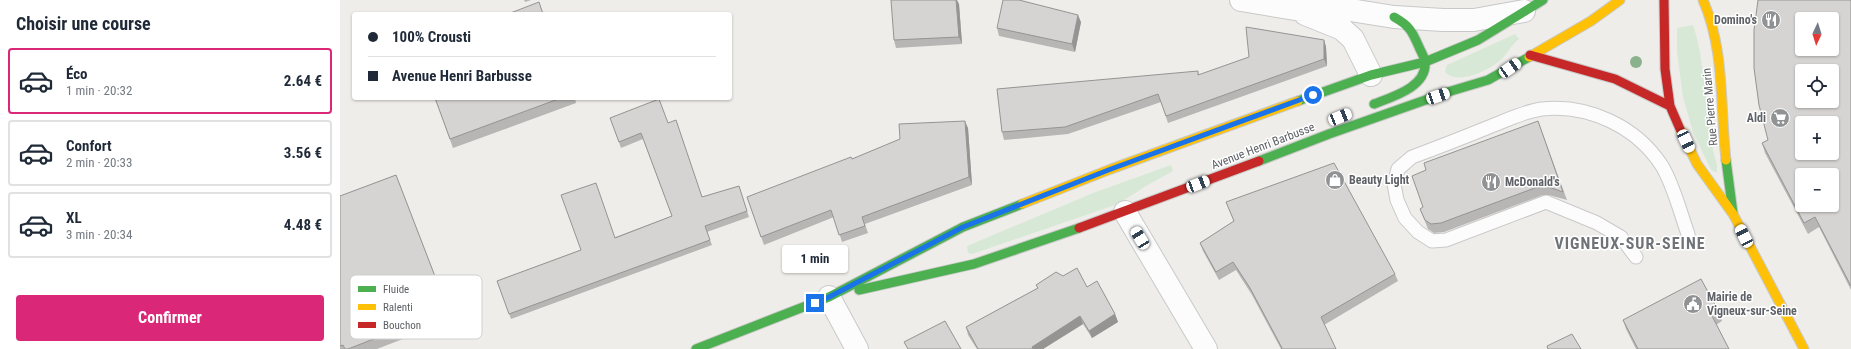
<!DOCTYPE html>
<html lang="fr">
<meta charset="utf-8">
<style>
body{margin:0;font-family:"Roboto Condensed",sans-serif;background:#f6f6f7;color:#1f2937;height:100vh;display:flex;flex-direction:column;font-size:15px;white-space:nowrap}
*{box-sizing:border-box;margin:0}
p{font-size:13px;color:#747a83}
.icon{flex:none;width:22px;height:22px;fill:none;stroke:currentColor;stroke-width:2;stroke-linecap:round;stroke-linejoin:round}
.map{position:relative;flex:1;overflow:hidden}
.drawer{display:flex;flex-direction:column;background:#fff;width:340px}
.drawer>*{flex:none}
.guide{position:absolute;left:12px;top:12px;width:380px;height:88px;border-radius:4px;box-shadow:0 1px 3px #0004;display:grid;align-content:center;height:88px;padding:0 16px;background:#fff}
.needle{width:26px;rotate:184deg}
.fabs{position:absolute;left:1455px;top:12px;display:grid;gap:8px}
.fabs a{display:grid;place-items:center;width:44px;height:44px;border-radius:4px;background:#fff;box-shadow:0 1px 3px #0004;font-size:20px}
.end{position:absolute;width:18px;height:18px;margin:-9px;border:5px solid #1a73e8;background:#fff;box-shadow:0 0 0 2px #fff}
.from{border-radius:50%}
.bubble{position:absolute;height:28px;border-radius:4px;background:#fff;box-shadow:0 1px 3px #0004;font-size:13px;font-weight:700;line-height:28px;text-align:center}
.car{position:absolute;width:12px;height:24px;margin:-12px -6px;border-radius:5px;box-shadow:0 0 3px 1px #0007;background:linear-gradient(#fff 24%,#345 0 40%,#fff 0 76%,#345 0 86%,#fff 0)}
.guide b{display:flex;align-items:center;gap:14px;height:38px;font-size:15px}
.guide b+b{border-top:1px solid #e0e1e3}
.guide i{width:10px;height:10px;background:#1f2937}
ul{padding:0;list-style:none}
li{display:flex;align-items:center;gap:12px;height:66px;margin:0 8px 6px;padding:0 8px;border:2px solid #e0e1e3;border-radius:4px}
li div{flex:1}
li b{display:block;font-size:15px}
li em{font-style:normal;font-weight:700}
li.on{border-color:#db2777}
li>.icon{width:36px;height:36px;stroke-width:1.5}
h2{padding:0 16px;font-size:18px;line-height:48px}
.primary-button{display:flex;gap:8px;margin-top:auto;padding:8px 16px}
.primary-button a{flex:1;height:46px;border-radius:4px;background:#db2777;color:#fff;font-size:16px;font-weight:700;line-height:46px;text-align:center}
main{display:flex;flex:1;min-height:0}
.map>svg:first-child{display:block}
.green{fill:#d7e9d6}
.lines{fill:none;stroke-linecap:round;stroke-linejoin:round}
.lane-casing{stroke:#cac9ca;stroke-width:15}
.street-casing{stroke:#cac9ca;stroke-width:24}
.fast-casing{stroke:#c9c9c9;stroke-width:11}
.slow-casing{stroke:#c9c9c9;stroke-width:11}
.jam-casing{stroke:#c9c9c9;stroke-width:11}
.lane{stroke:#fcfcfc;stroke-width:13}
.street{stroke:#fcfcfc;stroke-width:22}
.fast{stroke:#4caf50;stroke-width:9}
.slow{stroke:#ffc107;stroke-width:9}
.jam{stroke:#c62828;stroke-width:9}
.tree{fill:#8ab38d}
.wall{fill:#b7b6b5}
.shaded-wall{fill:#959493}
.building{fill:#d5d4d2;stroke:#959493;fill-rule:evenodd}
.route{stroke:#1a73e8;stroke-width:5}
.labels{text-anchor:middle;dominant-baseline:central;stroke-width:3;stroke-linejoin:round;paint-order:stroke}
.poi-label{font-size:12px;font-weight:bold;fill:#5e6166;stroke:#fff;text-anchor:start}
.street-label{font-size:12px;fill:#5e6166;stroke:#fff}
.district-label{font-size:16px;font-weight:bold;letter-spacing:1px;fill:#6f7378;stroke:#fff}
.key{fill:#fff;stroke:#cfd0d1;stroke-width:1}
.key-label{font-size:11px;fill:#5e6166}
</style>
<main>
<section class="drawer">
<h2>Choisir une course</h2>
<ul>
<li class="on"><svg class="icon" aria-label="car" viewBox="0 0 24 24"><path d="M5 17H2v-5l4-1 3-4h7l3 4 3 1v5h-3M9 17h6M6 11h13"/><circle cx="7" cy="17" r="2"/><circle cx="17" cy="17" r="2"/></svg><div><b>Éco</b><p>1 min · 20:32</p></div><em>2.64 €</em></li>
<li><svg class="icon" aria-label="car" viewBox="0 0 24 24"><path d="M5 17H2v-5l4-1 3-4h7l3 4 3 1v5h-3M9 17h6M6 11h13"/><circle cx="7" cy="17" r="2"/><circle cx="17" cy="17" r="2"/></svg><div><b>Confort</b><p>2 min · 20:33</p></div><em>3.56 €</em></li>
<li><svg class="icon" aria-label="car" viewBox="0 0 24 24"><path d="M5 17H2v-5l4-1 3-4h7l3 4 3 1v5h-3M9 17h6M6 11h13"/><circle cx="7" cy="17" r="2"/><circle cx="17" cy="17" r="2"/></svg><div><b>XL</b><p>3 min · 20:34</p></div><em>4.48 €</em></li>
</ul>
<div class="primary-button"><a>Confirmer</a></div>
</section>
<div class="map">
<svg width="1511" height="349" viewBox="0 0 1511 349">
<rect width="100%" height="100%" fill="#eeede9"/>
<path class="green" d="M1353,25C1368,70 1363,119 1377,165V172H1375L1371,170L1353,132L1343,97L1337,52V28Z
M1175,34L1179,39C1170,46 1166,57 1157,63C1145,72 1117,85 1105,72L1107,65Z
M831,165L833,171L806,186L778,204L632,254L628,253L627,246L753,193Z"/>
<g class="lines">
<g class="lane-casing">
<path id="lane" d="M1296,257L1281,237L1257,223L1206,202L1106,240L1092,241L1078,232L1065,218L1057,200L1054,184L1058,169L1072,157C1099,147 1127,136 1154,125C1169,119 1186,111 1202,109C1249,104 1297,127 1322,166C1334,186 1340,212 1348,234"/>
</g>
<g class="street-casing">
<path id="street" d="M901,0L955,9L1010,10L1054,17L1103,20H1134L1184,11
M965,14L1002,29L1013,39L1031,75
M785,212L866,349
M489,297L517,349"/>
</g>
<g class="fast-casing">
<path id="fast" d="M958,101L1031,75L1085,62L1138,40L1203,0
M1034,104C1052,97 1088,87 1085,61C1084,56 1081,52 1079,47C1072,31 1070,26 1054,17
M1386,160L1393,213
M919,161L989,134L1111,91L1148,80L1189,57
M519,290L634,264L739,228
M356,349L489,297L623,227L682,204"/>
</g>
<g class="slow-casing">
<path id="slow" d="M1363,0C1385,50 1380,106 1386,160
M1189,57L1251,21L1280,0
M1340,129L1357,164L1393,214L1464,349
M682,204L771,169L958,101"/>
</g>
<g class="jam-casing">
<path id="jam" d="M1324,0L1325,69L1330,106L1340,129
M1190,55L1275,79L1330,106
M739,228L919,161"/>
</g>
<use href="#lane" class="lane"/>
<use href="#street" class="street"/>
<use href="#fast" class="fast"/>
<use href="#slow" class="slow"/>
<use href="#jam" class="jam"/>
</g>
<circle class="tree" cx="1296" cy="62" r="6"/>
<path class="wall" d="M184,0H191L185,2Z
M1511,0V290L1479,227L1468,234L1425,153L1422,143L1428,140Z
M619,4L622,44L556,48L554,40Z
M741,22L735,52L659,36L657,28Z
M984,40L986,47L987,66L828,123L821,102L728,134L664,140L662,132L858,71L859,75Z
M95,98H235L236,103L113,148Z
M270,118L328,123L362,197L399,186L409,217L367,232L372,245L171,319L157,281L332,216L303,139L281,148Z
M1198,121L1227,200L1209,195H1203L1104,232L1094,233L1088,229L1080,209Z
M628,128L632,185L525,224L528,233L502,242L494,217L424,245L407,197L512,159Z
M56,175L112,320L37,349H0V196Z
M886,202L1055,274L1058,281L984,325L941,349L912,295L896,270L879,280L863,251L860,243L894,221Z
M723,276L747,287L775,314L778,322L752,338L743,324L703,349H637L628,335L626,327L698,288L696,285Z
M1379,312L1382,321L1376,325L1389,349H1296L1286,329L1283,320Z"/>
<path class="shaded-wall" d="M616,0H617L619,4L622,44L619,37Z
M738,15L741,22L735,52L732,44Z
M984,40L986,47L987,66L984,59Z
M625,121L628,128L632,185L629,177Z
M775,314L778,322L752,338L749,331Z
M740,316L743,324L703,349H693L692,347Z"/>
<path class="building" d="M551,0H616L619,37L554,40Z
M663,0H679L738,15L732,44L657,28Z
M1418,0H1511V286L1475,217L1464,223L1422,143L1428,140L1419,105L1414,68V30ZM1462,19H1492V49H1462ZM1462,71H1492V101H1462ZM1462,123H1492V153H1462ZM1462,175H1492V205H1462Z
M199,2L203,14H168Z
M906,27L984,40V59L826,116L818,94L725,127L662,132L657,89L858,71V75L909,57Z
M95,98H221L110,139Z
M319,99L328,123L336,120L362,197L399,186L407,211L365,226L370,240L169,314L157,281L241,250L221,195L256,183L275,238L332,216L301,133L279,142L270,118Z
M625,121L629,177L522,217L525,226L499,235L491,210L421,237L407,197L511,157L512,159L560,139L559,124Z
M1198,121L1223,192L1206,186H1200L1101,223L1091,224L1085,220L1080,209L1083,207L1072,176L1086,170L1084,163Z
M994,163L1055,274L981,317L996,349H941L942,348L910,288L893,262L876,272L860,243L894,221L886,202Z
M56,175L108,310L8,349H5L3,345L0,346V196Z
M737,268L747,287L757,281L775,314L749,331L740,316L692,347L693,349H638L626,327L698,288L696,285L716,272L723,276Z
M1361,279L1379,312L1372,316L1389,349H1298L1283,320Z
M605,321L621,349H568L564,342Z
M1232,334L1241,349H1208L1207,346Z"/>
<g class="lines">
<path class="route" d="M475,303L489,297L623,227L771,169L973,95"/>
</g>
<defs>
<g id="restaurant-disc" transform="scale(1)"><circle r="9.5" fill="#909294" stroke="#fff"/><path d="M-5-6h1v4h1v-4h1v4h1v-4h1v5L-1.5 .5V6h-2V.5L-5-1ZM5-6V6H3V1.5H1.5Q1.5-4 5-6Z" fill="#fff"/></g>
<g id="supermarket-disc" transform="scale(1)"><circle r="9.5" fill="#909294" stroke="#fff"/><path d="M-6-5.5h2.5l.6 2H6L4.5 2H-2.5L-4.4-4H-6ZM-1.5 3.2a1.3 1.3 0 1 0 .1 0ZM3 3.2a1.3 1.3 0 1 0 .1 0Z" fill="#fff"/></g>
<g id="shop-disc" transform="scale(1)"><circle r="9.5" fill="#909294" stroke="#fff"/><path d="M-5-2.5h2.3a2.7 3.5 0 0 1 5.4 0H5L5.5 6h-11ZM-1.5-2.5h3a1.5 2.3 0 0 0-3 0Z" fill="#fff"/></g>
<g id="civic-disc" transform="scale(1)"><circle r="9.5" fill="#909294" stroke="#fff"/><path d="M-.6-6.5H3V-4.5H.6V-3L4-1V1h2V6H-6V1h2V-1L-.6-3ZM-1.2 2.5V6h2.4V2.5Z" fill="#fff"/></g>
</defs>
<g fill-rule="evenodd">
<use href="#restaurant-disc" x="1431" y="20"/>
<use href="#supermarket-disc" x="1440" y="118"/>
<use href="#shop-disc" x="995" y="180"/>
<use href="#restaurant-disc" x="1151" y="182"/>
<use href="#civic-disc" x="1353" y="304"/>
</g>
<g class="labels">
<g class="poi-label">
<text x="1417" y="20" text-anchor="end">Domino's</text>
<text x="1426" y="118" text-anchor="end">Aldi</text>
<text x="1009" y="180">Beauty Light</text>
<text x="1165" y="182">McDonald's</text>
<text x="1367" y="297">Mairie de<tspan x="1367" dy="14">Vigneux-sur-Seine</tspan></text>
</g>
<g class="street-label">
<text transform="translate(1370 107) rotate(-95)">Rue Pierre Marin</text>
<text transform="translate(923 146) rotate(-21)">Avenue Henri Barbusse</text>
</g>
<g class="district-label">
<text x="1290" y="243">VIGNEUX-SUR-SEINE</text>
</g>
</g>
<rect x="10" y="275" width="132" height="64" rx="6" class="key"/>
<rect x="18" y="286" width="18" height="6" fill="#4caf50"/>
<rect x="18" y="304" width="18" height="6" fill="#ffc107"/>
<rect x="18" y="322" width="18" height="6" fill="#c62828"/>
<g class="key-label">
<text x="43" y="293">Fluide</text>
<text x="43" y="311">Ralenti</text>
<text x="43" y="329">Bouchon</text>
</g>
</svg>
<div class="fabs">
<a><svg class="needle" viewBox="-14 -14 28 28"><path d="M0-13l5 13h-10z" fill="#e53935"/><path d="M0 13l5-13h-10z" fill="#747a83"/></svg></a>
<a><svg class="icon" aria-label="locate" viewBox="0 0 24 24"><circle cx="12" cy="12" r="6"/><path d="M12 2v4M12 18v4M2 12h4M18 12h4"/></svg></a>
<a>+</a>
<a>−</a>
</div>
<i class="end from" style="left:973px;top:95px"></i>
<i class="end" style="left:475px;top:303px"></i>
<div class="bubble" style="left:442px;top:245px;width:66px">1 min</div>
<i class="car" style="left:1170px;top:68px;rotate:56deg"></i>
<i class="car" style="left:1098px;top:96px;rotate:71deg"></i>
<i class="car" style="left:1000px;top:117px;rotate:68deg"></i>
<i class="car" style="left:1346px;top:141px;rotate:155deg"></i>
<i class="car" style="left:858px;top:184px;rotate:69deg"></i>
<i class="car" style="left:1404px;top:236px;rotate:333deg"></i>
<i class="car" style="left:800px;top:238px;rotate:329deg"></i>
<div class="guide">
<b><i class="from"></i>100% Crousti</b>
<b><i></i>Avenue Henri Barbusse</b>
</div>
</div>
</main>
